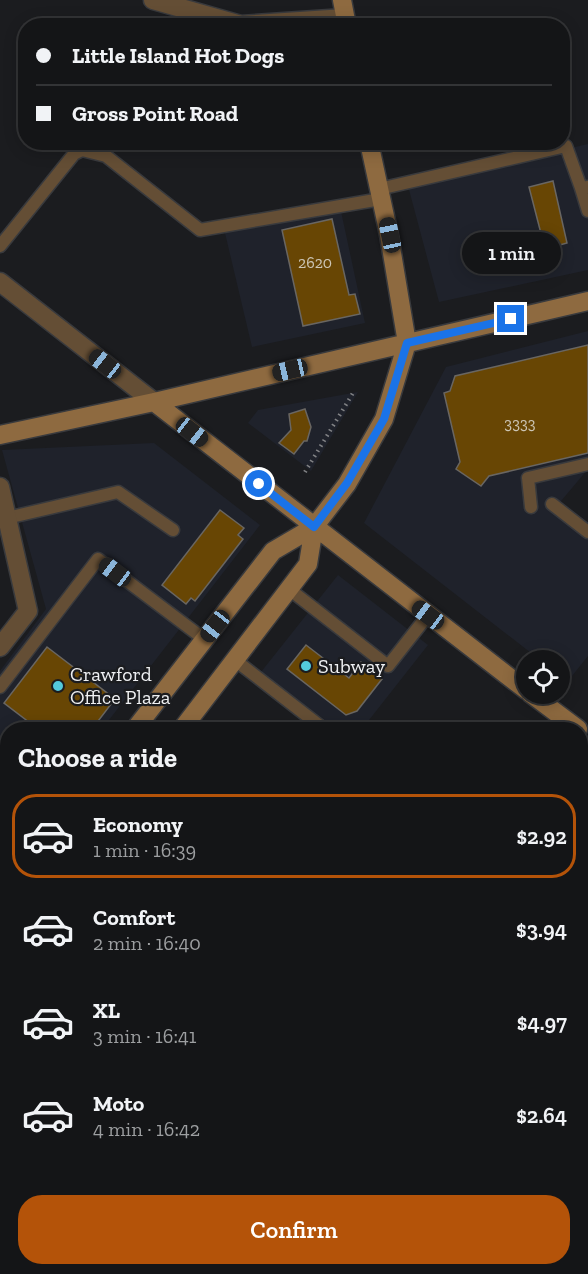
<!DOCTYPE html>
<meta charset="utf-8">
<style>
body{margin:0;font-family:"Zilla Slab",serif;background:#212224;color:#f1f3f6;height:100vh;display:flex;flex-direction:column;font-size:22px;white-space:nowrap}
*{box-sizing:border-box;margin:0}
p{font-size:20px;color:#9d9fa1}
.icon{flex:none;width:33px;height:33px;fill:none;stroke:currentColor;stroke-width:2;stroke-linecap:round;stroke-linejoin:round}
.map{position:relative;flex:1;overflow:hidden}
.side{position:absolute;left:0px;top:722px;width:588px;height:554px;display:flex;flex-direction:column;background:#141517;border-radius:24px 24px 0 0;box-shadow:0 3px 15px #0003,0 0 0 2px #333436}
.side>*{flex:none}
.top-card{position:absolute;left:18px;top:18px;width:552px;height:132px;border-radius:24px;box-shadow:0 3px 15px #0003,0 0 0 2px #333436;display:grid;align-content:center;height:132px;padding:0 18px;background:#141517}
.controls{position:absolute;left:516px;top:650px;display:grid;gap:12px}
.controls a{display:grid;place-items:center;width:54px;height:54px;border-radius:50%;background:#141517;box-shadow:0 3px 15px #0003,0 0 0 2px #333436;font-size:30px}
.end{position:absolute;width:27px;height:27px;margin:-14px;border:8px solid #1a73e8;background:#fff;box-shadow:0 0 0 3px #fff}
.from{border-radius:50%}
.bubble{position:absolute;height:42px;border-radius:21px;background:#141517;box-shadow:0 3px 15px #0003,0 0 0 2px #333436;font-size:20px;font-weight:600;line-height:42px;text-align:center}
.car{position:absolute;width:18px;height:36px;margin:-18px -9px;border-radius:8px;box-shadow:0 0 4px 2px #0007;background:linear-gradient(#222 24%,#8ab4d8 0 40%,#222 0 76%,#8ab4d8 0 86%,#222 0)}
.top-card b{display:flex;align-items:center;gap:21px;height:57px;font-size:22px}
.top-card b+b{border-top:2px solid #333436}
.top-card i{width:15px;height:15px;background:#f1f3f6}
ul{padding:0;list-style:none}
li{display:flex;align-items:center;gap:18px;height:84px;margin:0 12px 9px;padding:0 6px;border:3px solid transparent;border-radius:24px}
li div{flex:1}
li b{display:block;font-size:22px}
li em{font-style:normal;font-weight:600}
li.current{border-color:#b45309}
li>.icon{width:54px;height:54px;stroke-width:1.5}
h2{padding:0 18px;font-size:27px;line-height:72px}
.cta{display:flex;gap:12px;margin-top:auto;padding:12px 18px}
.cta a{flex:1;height:69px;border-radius:24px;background:#b45309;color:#fff;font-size:24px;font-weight:600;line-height:69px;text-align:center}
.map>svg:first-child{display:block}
.built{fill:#1f222b}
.building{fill:#684604;stroke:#696662;stroke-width:1.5}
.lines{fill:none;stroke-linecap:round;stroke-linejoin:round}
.lane-casing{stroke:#393a3d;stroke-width:15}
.street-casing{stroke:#393a3d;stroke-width:21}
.secondary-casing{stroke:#393a3d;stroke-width:21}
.path{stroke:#818285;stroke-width:4;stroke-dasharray:1.5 4.5;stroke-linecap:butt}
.lane{stroke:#644e35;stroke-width:12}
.street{stroke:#644e35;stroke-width:18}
.secondary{stroke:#8e6a40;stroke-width:18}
.route{stroke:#1a73e8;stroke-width:8}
.poi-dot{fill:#53cadc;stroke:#1b1c1f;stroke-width:2}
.labels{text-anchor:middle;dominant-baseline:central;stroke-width:4.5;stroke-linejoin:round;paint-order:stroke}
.number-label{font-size:16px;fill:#cdc6b6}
.poi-label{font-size:20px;fill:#eff0f2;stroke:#1b1c1f;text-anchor:start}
</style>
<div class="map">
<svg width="588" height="1274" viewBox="0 0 588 1274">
<rect width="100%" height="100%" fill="#1b1c1f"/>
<path class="built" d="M588,144V270L439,302L408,186Z
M339,202L365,323L252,347L225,233Z
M588,331V469L556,507L588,531V656L568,681L560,675V660H540L364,523L446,367Z
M358,392L311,471L248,423L258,410Z
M154,443L260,525L102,729H8L7,850L4,854L0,852V671L46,609L2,450Z
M338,575L428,645L362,729H337L261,672Z"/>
<path class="building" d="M553,181L567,243L545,249L529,187Z
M332,219L349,295L355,294L360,314L303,326L282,230Z
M588,345V453L489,476L481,486L456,469L460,462L444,393L450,391L455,376Z
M305,409L311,427L307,441H304L294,454L279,443L291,430L289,414Z
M220,510L244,528L238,535L243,539L195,601L191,598L186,604L162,585Z
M306,645L349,678L361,662L382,679L357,711L346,715L287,669Z
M47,647L115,699L92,729H38L4,703Z"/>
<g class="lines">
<g class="lane-casing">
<path id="lane" d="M588,187L581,188L588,211
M379,189L566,146L581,188
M0,246L74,154L82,150L106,156L200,230L381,199
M552,504L588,532
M531,507L528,478L588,464
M7,518L118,492L173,530
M289,589L388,666L428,615
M235,660L324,729
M0,687L98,559L204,639
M0,750L8,756
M0,823L8,829
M580,1186L588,1176
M0,1203L8,1192
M517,1274L521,1268"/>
</g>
<g class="street-casing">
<path id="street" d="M153,0L241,25L345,18
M0,282L154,402
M0,487L28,611L0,647
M580,927L588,918
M0,1208L8,1213
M82,1268L91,1274
M316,1274L321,1268"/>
</g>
<g class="secondary-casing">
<path id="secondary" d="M342,0L347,26
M154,402L526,690
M0,435L154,402L588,301
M530,693L578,729
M135,729L273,551L314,527L347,484L384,419L407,343L389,235L369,142
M182,729L308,564L314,527
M0,905L8,895
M0,966L8,956"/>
</g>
<path class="path" d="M305,472L353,393"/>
<use href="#lane" class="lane"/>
<use href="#street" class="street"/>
<use href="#secondary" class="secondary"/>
</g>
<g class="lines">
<path class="route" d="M259,484L314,527L347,483L384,419L407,343L511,319"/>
</g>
<g class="poi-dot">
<circle cx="306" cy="666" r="6"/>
<circle cx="58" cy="686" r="6"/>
</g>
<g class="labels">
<g class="number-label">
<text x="315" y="262">2620</text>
<text x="520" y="423">3333</text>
</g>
<g class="poi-label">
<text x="318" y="666">Subway</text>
<text x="70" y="674">Crawford<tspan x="70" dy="23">Office Plaza</tspan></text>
</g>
</g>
</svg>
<div class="controls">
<a><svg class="icon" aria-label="locate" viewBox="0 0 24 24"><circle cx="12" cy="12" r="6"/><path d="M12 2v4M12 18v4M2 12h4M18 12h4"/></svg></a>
</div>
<i class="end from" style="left:259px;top:484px"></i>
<i class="end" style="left:511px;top:319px"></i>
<div class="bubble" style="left:462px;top:232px;width:99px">1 min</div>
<i class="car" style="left:390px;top:235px;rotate:348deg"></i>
<i class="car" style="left:105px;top:364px;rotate:308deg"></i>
<i class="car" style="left:290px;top:370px;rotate:257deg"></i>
<i class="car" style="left:192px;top:432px;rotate:128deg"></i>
<i class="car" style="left:115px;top:572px;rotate:307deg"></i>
<i class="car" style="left:428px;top:615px;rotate:307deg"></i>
<i class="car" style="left:215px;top:626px;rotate:218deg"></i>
<div class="top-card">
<b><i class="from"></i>Little Island Hot Dogs</b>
<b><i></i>Gross Point Road</b>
</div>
<section class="side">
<h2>Choose a ride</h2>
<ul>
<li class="current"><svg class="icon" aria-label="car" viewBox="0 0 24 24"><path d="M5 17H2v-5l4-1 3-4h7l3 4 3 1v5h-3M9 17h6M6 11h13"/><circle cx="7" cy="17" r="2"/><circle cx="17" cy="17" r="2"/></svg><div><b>Economy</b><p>1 min · 16:39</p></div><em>$2.92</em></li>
<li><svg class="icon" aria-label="car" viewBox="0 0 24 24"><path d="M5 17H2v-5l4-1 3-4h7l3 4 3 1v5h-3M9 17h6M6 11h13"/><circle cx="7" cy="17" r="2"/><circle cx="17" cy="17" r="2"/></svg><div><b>Comfort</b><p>2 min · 16:40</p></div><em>$3.94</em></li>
<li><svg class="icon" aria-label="car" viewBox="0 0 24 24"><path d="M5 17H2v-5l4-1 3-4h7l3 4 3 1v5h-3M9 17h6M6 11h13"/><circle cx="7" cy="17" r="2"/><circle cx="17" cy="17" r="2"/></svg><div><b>XL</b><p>3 min · 16:41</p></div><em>$4.97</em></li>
<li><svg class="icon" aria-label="car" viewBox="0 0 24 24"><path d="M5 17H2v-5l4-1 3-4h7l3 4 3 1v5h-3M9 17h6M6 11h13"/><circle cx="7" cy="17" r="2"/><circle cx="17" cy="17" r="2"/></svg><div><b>Moto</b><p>4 min · 16:42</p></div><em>$2.64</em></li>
</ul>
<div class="cta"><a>Confirm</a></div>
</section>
</div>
